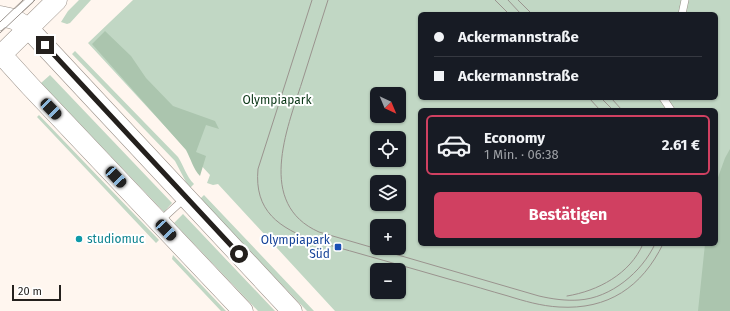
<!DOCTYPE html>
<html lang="de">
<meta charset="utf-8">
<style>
body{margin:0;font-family:"Fira Sans",sans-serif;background:#242831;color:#f1f3f6;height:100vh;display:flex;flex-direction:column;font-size:15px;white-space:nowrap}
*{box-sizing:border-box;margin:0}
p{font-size:13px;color:#9ea1a6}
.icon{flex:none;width:22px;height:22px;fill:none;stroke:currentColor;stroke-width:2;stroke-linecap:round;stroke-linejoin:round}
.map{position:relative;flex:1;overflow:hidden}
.panel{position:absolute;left:418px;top:108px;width:300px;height:138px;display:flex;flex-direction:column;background:#171b24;border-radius:6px;box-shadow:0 1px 3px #0004}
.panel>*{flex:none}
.hud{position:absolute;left:418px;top:12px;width:300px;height:88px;border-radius:6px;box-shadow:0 1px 3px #0004;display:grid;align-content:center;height:88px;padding:0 16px;background:#171b24}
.needle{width:26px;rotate:136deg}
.tools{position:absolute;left:370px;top:87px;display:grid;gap:8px}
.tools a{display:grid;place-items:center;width:36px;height:36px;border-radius:6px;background:#171b24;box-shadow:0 1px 3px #0004;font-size:20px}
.scale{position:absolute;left:12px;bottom:10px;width:49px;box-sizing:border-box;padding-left:4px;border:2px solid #24201d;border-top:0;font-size:11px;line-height:14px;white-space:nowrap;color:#24201d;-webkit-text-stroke:3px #fff;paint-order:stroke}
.end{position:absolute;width:18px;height:18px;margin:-9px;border:5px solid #24201d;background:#fff;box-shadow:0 0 0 2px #fff}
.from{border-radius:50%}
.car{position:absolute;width:12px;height:24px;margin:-12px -6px;border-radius:5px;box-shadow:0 0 3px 1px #0007;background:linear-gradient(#222 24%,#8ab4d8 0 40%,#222 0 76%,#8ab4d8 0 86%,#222 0)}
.hud b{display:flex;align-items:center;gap:14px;height:38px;font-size:15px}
.hud b+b{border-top:1px solid #363941}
.hud i{width:10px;height:10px;background:#f1f3f6}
ul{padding:7px 0 0;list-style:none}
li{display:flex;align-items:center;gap:12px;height:60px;margin:0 8px 6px;padding:0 8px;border:2px solid #363941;border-radius:6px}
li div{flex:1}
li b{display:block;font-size:15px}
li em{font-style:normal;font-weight:700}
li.current{border-color:#d04061}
li>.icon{width:36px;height:36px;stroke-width:1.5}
.primary-button{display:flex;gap:8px;margin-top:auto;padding:8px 16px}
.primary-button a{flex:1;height:46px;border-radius:6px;background:#d04061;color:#fff;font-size:16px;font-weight:700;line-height:46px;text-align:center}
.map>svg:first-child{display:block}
.green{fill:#c1d7c4;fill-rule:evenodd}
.forest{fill:#abc5ae}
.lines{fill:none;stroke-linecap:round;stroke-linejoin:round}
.service-casing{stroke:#978e86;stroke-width:8}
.secondary-casing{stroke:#978e86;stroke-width:21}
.service{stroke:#fff;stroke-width:7}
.secondary{stroke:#fff;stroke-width:20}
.tram{stroke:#9a938e;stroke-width:1}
.route{stroke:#24201d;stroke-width:5}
.culture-dot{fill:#0f9aa8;stroke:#fff;stroke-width:1.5}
.transit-dot{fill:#1a4fb4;stroke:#fff;stroke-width:1.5}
.labels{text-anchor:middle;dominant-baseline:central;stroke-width:4;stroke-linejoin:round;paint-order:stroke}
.park-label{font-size:12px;fill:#0a3616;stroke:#fff}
.culture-label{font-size:12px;fill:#0d838f;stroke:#fff;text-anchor:start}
.transit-label{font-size:12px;fill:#164399;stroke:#fff;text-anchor:end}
</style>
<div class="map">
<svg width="730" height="311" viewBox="0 0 730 311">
<rect width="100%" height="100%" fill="#fff6ef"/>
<path class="green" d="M79,0H91L70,23L67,24L61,22L68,11Z
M133,0H730V311H335L218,184L213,185L207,183L210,175L88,43ZM420,14H716V98H420ZM377,94H399V116H377ZM420,110H716V244H420ZM377,138H399V160H377ZM377,182H399V204H377ZM377,226H399V248H377ZM377,270H399V292H377Z
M75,51L178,157C184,166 186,176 194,184L190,188L186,182L175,161L72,54Z
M50,75L172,203L164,212L41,83Z
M39,115L159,240L156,243L37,117Z
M204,195L314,311H307L200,199Z
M183,214L275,311H258L174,223Z
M173,255L226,311H221L172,259Z"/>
<path class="forest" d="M105,31L131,56L146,78L173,106L215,121L219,129L206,125L196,152L206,156L200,176C193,169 191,159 186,150L92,44Z
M730,149V311H698L705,244H716V183L725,158Z"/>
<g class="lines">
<g class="service-casing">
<path id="service" d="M682,14L685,0
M0,27L30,0
M663,98L671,110
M160,221L185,198"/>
</g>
<g class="secondary-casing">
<path id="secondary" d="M0,16L14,19L28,28L292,311
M0,53L30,86L243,311
M0,56L57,0"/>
</g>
<use href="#service" class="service"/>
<use href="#secondary" class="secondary"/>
<path class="tram" d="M312,0L258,169C254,211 279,228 315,241C361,254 407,267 452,280C471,285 490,291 508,296C524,301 541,306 559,307C608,310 642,287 663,244
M328,0C319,27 311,55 302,82C287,129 256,204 319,232L539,296C552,299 566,301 579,300C611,298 642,272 655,244
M495,0L509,14
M508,0L521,14
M518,0L532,14
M0,22L23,0
M0,33L35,0
M589,98L600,110
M601,98L613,110
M611,98L622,110
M567,296C598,291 630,274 643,244"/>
</g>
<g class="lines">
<path class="route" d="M45,45L239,254"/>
</g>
<circle class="culture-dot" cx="79" cy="239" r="4"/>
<rect class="transit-dot" x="334" y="243" width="8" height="8" rx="2"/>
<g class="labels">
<g class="park-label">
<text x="277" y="100">Olympiapark</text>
</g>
<g class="culture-label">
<text x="87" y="239">studiomuc</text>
</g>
<g class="transit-label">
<text x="330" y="240">Olympiapark<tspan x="330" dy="14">Süd</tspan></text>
</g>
</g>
</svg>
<div class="tools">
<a><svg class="needle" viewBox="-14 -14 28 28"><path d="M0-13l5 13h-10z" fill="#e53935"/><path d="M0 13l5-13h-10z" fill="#9ea1a6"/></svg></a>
<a><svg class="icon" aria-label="locate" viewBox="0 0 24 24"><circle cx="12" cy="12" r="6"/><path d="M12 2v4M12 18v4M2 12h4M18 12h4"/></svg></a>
<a><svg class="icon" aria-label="layers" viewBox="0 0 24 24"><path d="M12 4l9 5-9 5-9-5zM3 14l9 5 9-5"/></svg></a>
<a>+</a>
<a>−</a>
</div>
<div class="scale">20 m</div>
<i class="end from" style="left:239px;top:254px"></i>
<i class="end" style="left:45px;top:45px"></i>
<i class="car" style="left:51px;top:109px;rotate:136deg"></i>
<i class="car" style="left:116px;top:177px;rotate:137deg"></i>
<i class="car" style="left:166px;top:230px;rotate:137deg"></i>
<div class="hud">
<b><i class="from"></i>Ackermannstraße</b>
<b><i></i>Ackermannstraße</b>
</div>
<section class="panel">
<ul>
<li class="current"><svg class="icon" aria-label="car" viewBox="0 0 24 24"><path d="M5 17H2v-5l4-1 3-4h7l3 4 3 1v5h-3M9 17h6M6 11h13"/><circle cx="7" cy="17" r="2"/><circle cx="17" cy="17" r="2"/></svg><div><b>Economy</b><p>1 Min. · 06:38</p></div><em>2.61 €</em></li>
</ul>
<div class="primary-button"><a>Bestätigen</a></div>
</section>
</div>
